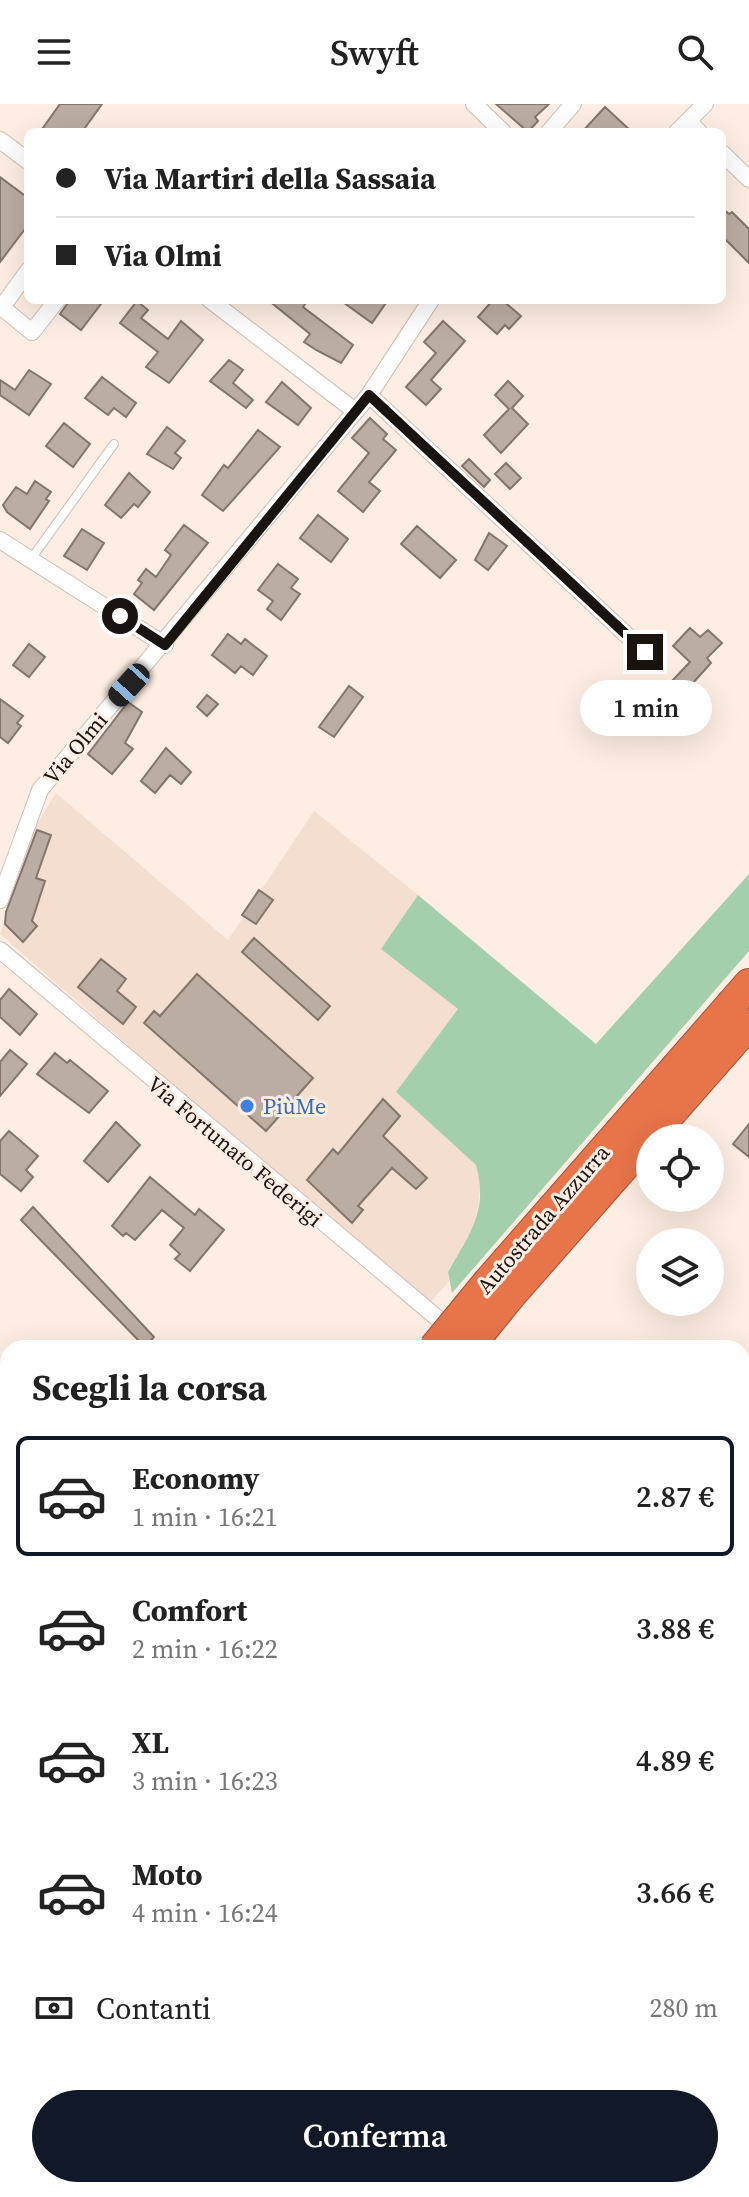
<!DOCTYPE html>
<html lang="it">
<meta charset="utf-8">
<style>
body{margin:0;font-family:"Source Serif 4",serif;background:#f2f2f2;color:#222;height:100vh;display:flex;flex-direction:column;font-size:30px;white-space:nowrap}
*{box-sizing:border-box;margin:0}
p{font-size:26px;color:#767676}
.icon{flex:none;width:44px;height:44px;fill:none;stroke:currentColor;stroke-width:2;stroke-linecap:round;stroke-linejoin:round}
.map{position:relative;flex:1;overflow:hidden}
.sheet{position:absolute;left:0px;top:1236px;width:750px;height:858px;display:flex;flex-direction:column;background:#fff;border-radius:24px 24px 0 0;box-shadow:0 8px 32px #0002}
.sheet>*{flex:none}
.hud{position:absolute;left:24px;top:24px;width:702px;height:176px;border-radius:12px;box-shadow:0 8px 32px #0002;display:grid;align-content:center;height:176px;padding:0 32px;background:#fff}
.buttons{position:absolute;left:636px;top:1020px;display:grid;gap:16px}
.buttons a{display:grid;place-items:center;width:88px;height:88px;border-radius:50%;background:#fff;box-shadow:0 8px 32px #0002;font-size:40px}
.end{position:absolute;width:36px;height:36px;margin:-18px;border:10px solid #1a1410;background:#fff;box-shadow:0 0 0 4px #fff}
.from{border-radius:50%}
.bubble{position:absolute;height:56px;border-radius:28px;background:#fff;box-shadow:0 8px 32px #0002;font-size:26px;font-weight:600;line-height:56px;text-align:center}
.car{position:absolute;width:24px;height:48px;margin:-24px -12px;border-radius:10px;box-shadow:0 0 6px 2px #0007;background:linear-gradient(#222 24%,#8ab4d8 0 40%,#222 0 76%,#8ab4d8 0 86%,#222 0)}
.hud b{display:flex;align-items:center;gap:28px;height:76px;font-size:30px}
.hud b+b{border-top:2px solid #e0e0e0}
.hud i{width:20px;height:20px;background:#222}
ul{padding:0;list-style:none}
li{display:flex;align-items:center;gap:24px;height:120px;margin:0 16px 12px;padding:0 16px;border:4px solid transparent;border-radius:12px}
li div{flex:1}
li b{display:block;font-size:30px}
li em{font-style:normal;font-weight:600}
li.active{border-color:#111827}
li>.icon{width:72px;height:72px;stroke-width:1.5}
h2{padding:0 32px;font-size:36px;line-height:96px}
.pay{display:flex;align-items:center;gap:20px;height:88px;padding:0 32px;font-size:30px}
.pay p{margin-inline-start:auto}
.cta{display:flex;gap:16px;margin-top:auto;padding:16px 32px}
.cta a{flex:1;height:92px;border-radius:48px;background:#111827;color:#fff;font-size:32px;font-weight:600;line-height:92px;text-align:center}
header{display:flex;justify-content:space-between;align-items:center;height:104px;padding:0 32px;background:#fff;font-size:36px;font-weight:600}
.map>svg:first-child{display:block}
.industrial{fill:#f3ded0}
.green{fill:#a4cfac}
.building{fill:#bcada2;stroke:#83756b;stroke-width:2}
.lines{fill:none;stroke-linecap:round;stroke-linejoin:round}
.lane-casing{stroke:#cfbfb4;stroke-width:10}
.street-casing{stroke:#cfbfb4;stroke-width:18}
.secondary-casing{stroke:#cfbfb4;stroke-width:26}
.highway-casing{stroke:#a05236;stroke-width:32}
.lane{stroke:#fff;stroke-width:8}
.street{stroke:#fff;stroke-width:16}
.secondary{stroke:#f8d5c9;stroke-width:24}
.highway{stroke:#e8744a;stroke-width:30}
.highway-bridge-casing{stroke:#a05236;stroke-width:32;stroke-linecap:butt}
.highway-bridge{stroke:#e8744a;stroke-width:30}
.route{stroke:#1a1410;stroke-width:10}
.shop-dot{fill:#3f7fe0;stroke:#fdede2;stroke-width:3}
.labels{text-anchor:middle;dominant-baseline:central;stroke-width:6;stroke-linejoin:round;paint-order:stroke}
.street-label{font-size:22px;fill:#1a1410;stroke:#fdede2}
.shop-label{font-size:22px;fill:#366cbe;stroke:#fdede2;text-anchor:start}
</style>
<header><svg class="icon" aria-label="menu" viewBox="0 0 24 24"><path d="M4 6h16M4 12h16M4 18h16"/></svg>Swyft<svg class="icon" aria-label="search" viewBox="0 0 24 24"><circle cx="10" cy="10" r="6"/><path d="M15 15l6 6"/></svg></header>
<div class="map">
<svg width="749" height="2093" viewBox="0 0 749 2093">
<rect width="100%" height="100%" fill="#fdede2"/>
<path class="industrial" d="M56,689L228,836L314,707L418,791L381,845L458,905L396,988L476,1061L481,1079L475,1125L448,1168L449,1177L427,1202L0,830L35,723Z"/>
<path class="green" d="M749,770V847L452,1189L448,1168C469,1131 489,1106 476,1061L396,988L458,905L381,845L418,791L596,940Z"/>
<path class="building" d="M60,0H102L82,28H40Z
M496,0H549L535,13L538,17L528,28Z
M605,3L632,28H582Z
M0,73L28,94V121L0,158Z
M722,104L729,110L732,108L749,125V159L722,132Z
M70,196H104L81,226L60,210Z
M268,196H308L303,203L353,241L341,259L316,246L304,238L310,230Z
M340,196H388L372,219Z
M493,196H502L521,212L509,225L505,221L497,230L478,213Z
M137,197L148,206L141,214L168,235L181,217L203,236L169,279L146,263L158,248L120,219Z
M443,217L465,237L431,276L441,285L426,301L406,283L436,249L424,238Z
M229,256L243,266L233,279L253,296L246,304L210,277Z
M29,266L51,280L29,311L0,291V276L15,286Z
M102,273L136,299L126,313L114,304L108,311L85,294Z
M508,277L523,292L512,304L528,320L501,349L484,331L509,305L495,291Z
M282,278L311,304L298,321L266,298Z
M370,314L387,330L383,335L396,346L369,378L380,387L363,408L338,387L369,349L352,334Z
M64,319L90,340L73,363L46,342Z
M167,323L185,337L175,349L181,354L173,365L147,350Z
M258,326L280,343L223,407L202,391L224,361L228,364Z
M469,355L490,376L484,383L462,362Z
M506,359L521,374L510,385L495,370Z
M129,369L150,388L138,403L134,400L121,414L105,401Z
M35,377L51,388L46,395L49,397L30,425L7,408L3,401L16,383L27,390Z
M318,411L348,435L331,458L300,434Z
M184,421L208,439L154,506L134,490L142,479L138,476L146,465L156,473L171,451L165,446Z
M417,422L456,456L440,474L401,440Z
M82,425L104,439L87,466L64,452Z
M489,429L507,442L488,466L475,456Z
M278,460L298,475L291,484L300,490L281,516L267,505L273,497L258,486Z
M690,524L700,533L708,526L722,539L707,554L711,559L692,580L710,598L700,608L671,578L690,558L673,542Z
M228,530L241,540L245,535L267,552L253,571L241,562L235,569L212,551Z
M29,540L45,553L29,573L13,561Z
M349,582L363,593L334,633L319,623Z
M207,591L218,600L207,612L197,603Z
M0,595L23,612L17,619L21,622L8,639L0,633Z
M128,598L142,608L125,639L133,645L112,670L88,650Z
M166,644L191,668L181,680L170,671L155,689L141,677Z
M37,726L51,731L36,774L45,777L32,817L37,822L23,838L5,820L6,808Z
M259,786L273,796L256,820L242,811Z
M254,834L330,902L318,916L242,848Z
M101,855L126,875L117,887L136,903L123,920L78,883Z
M197,870L313,974L266,1027L144,919L154,907L160,912Z
M9,885L37,910L20,931L0,913V896Z
M10,946L27,960L0,992V958Z
M55,949L67,959L70,956L108,987L89,1009L37,970Z
M383,995L400,1012L383,1032L427,1074L416,1085L392,1064L358,1102L363,1106L352,1119L307,1076L333,1045L338,1050Z
M116,1018L140,1041L108,1078L84,1057Z
M749,1020V1053L733,1040Z
M9,1027L38,1052L26,1066L33,1073L21,1087L0,1070V1037Z
M150,1073L195,1111L199,1105L224,1126L190,1167L175,1155L180,1150L170,1141L184,1124L162,1106L135,1136L126,1129L123,1132L112,1122Z
M33,1103L154,1233L145,1243L21,1116Z"/>
<g class="lines">
<g class="lane-casing">
<path id="lane" d="M31,455L114,340"/>
</g>
<g class="street-casing">
<path id="street" d="M474,0L503,28
M688,17L699,28
M549,28L573,0
M677,28L705,0
M0,36L28,57
M722,49L749,75
M210,196L355,307
M0,202L32,228L57,196
M2,203L28,167
M369,291L645,548
M0,436L165,541
M0,796L40,686L369,291L431,196
M0,846L455,1229
M742,1283L749,1275
M742,1517L749,1525"/>
</g>
<g class="secondary-casing">
<path id="secondary" d="M742,1826L749,1816
M537,2093L543,2086"/>
</g>
<g class="highway-casing">
<path id="highway" d="M489,1177L749,880
M510,1192L749,920
M0,1863L8,1850
M0,1912L8,1899"/>
</g>
<use href="#lane" class="lane"/>
<use href="#street" class="street"/>
<use href="#secondary" class="secondary"/>
<use href="#highway" class="highway"/>
<g class="highway-bridge-casing">
<path id="highway-bridge" d="M434,1244L489,1177
M468,1244L510,1192"/>
</g>
<use href="#highway-bridge" class="highway-bridge"/>
</g>
<g class="lines">
<path class="route" d="M120,512L165,541L369,291L645,548"/>
</g>
<circle class="shop-dot" cx="247" cy="1002" r="8"/>
<g class="labels">
<g class="street-label">
<text transform="translate(75 644) rotate(-50)">Via Olmi</text>
<text transform="translate(235 1047) rotate(40)">Via Fortunato Federigi</text>
<text transform="translate(543 1115) rotate(-49)">Autostrada Azzurra</text>
</g>
<g class="shop-label">
<text x="263" y="1002">PiùMe</text>
</g>
</g>
</svg>
<div class="buttons">
<a><svg class="icon" aria-label="locate" viewBox="0 0 24 24"><circle cx="12" cy="12" r="6"/><path d="M12 2v4M12 18v4M2 12h4M18 12h4"/></svg></a>
<a><svg class="icon" aria-label="layers" viewBox="0 0 24 24"><path d="M12 4l9 5-9 5-9-5zM3 14l9 5 9-5"/></svg></a>
</div>
<i class="end from" style="left:120px;top:512px"></i>
<i class="end" style="left:645px;top:548px"></i>
<div class="bubble" style="left:580px;top:576px;width:132px">1 min</div>
<i class="car" style="left:129px;top:581px;rotate:222deg"></i>
<div class="hud">
<b><i class="from"></i>Via Martiri della Sassaia</b>
<b><i></i>Via Olmi</b>
</div>
<section class="sheet">
<h2>Scegli la corsa</h2>
<ul>
<li class="active"><svg class="icon" aria-label="car" viewBox="0 0 24 24"><path d="M5 17H2v-5l4-1 3-4h7l3 4 3 1v5h-3M9 17h6M6 11h13"/><circle cx="7" cy="17" r="2"/><circle cx="17" cy="17" r="2"/></svg><div><b>Economy</b><p>1 min · 16:21</p></div><em>2.87 €</em></li>
<li><svg class="icon" aria-label="car" viewBox="0 0 24 24"><path d="M5 17H2v-5l4-1 3-4h7l3 4 3 1v5h-3M9 17h6M6 11h13"/><circle cx="7" cy="17" r="2"/><circle cx="17" cy="17" r="2"/></svg><div><b>Comfort</b><p>2 min · 16:22</p></div><em>3.88 €</em></li>
<li><svg class="icon" aria-label="car" viewBox="0 0 24 24"><path d="M5 17H2v-5l4-1 3-4h7l3 4 3 1v5h-3M9 17h6M6 11h13"/><circle cx="7" cy="17" r="2"/><circle cx="17" cy="17" r="2"/></svg><div><b>XL</b><p>3 min · 16:23</p></div><em>4.89 €</em></li>
<li><svg class="icon" aria-label="car" viewBox="0 0 24 24"><path d="M5 17H2v-5l4-1 3-4h7l3 4 3 1v5h-3M9 17h6M6 11h13"/><circle cx="7" cy="17" r="2"/><circle cx="17" cy="17" r="2"/></svg><div><b>Moto</b><p>4 min · 16:24</p></div><em>3.66 €</em></li>
</ul>
<div class="pay"><svg class="icon" aria-label="cash" viewBox="0 0 24 24"><path d="M3 7h18v10H3z"/><circle cx="12" cy="12" r="2"/></svg>Contanti<p>280 m</p></div>
<div class="cta"><a>Conferma</a></div>
</section>
</div>
